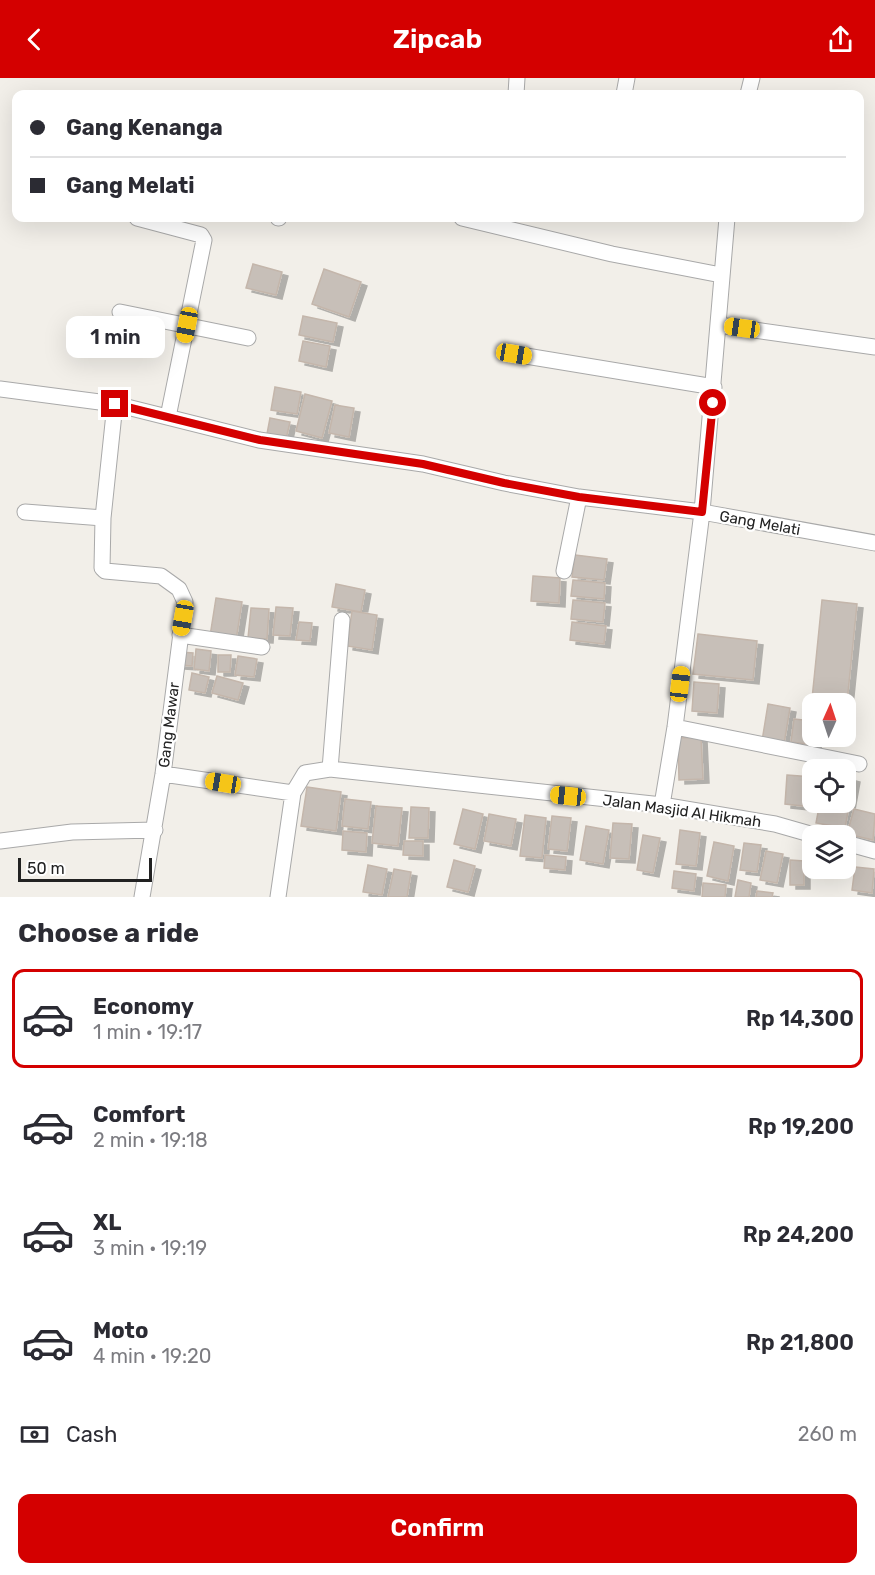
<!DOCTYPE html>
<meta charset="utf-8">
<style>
body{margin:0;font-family:Rubik,sans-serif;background:#f7f7f7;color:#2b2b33;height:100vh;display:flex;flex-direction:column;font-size:22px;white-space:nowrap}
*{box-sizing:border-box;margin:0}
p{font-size:20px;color:#7c7c81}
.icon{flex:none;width:33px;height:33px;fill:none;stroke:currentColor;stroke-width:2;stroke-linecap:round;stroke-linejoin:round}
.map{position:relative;height:819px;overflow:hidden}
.panel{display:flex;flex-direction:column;background:#fff;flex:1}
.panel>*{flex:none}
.hud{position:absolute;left:12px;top:12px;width:852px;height:132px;border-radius:12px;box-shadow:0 6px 24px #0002;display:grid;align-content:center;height:132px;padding:0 18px;background:#fff}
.needle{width:39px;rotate:3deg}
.controls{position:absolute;left:802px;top:615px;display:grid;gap:12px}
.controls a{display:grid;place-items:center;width:54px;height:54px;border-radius:12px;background:#fff;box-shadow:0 6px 24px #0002;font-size:30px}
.scale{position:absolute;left:18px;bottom:15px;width:134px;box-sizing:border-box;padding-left:6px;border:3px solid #222;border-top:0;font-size:16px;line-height:21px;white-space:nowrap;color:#222;-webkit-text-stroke:4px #fff;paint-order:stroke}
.end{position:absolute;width:27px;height:27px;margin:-14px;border:8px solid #d40000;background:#fff;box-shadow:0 0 0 3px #fff}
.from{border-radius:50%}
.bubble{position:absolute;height:42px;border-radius:12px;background:#fff;box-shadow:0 6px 24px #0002;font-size:20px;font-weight:600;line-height:42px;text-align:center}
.car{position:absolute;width:18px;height:36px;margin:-18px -9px;border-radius:8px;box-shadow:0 0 4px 2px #0007;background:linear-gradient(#f5c518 24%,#345 0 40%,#f5c518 0 76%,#345 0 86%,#f5c518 0)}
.hud b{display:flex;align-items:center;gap:21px;height:57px;font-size:22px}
.hud b+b{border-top:2px solid #e1e1e2}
.hud i{width:15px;height:15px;background:#2b2b33}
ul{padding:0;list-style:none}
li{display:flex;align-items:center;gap:18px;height:99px;margin:0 12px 9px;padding:0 6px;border:3px solid transparent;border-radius:12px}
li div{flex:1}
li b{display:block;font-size:22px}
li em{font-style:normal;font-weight:600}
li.current{border-color:#d40000}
li>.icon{width:54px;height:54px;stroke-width:1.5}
h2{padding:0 18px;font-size:27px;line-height:72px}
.pay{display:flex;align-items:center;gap:15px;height:66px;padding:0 18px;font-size:22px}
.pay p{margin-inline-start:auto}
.button{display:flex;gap:12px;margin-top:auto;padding:12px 18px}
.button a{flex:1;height:69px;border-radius:12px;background:#d40000;color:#fff;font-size:24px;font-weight:600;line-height:69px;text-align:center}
header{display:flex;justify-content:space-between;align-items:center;height:78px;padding:0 18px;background:#d40000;color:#fff;font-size:27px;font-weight:600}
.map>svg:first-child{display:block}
.building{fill:#c7bfb8;stroke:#c4b6ab;stroke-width:1.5;filter:url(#shadow)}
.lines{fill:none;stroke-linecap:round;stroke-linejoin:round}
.street-casing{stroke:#a9a9a9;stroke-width:17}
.street{stroke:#fff;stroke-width:15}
.route{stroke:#d40000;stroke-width:8}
.labels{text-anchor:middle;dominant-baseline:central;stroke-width:4.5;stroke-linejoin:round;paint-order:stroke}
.street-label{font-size:15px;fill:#222;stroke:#fff}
</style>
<header><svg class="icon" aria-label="back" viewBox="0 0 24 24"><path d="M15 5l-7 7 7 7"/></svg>Zipcab<svg class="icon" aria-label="share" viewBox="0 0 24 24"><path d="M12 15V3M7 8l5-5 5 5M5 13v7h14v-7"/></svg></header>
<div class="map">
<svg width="875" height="819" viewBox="0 0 875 819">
<defs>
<filter id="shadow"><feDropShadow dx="6" dy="4" stdDeviation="0" flood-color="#0004"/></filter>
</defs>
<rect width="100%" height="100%" fill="#f2efe9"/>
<path class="building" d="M253,186L282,194L276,217L246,210Z
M324,191L361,204L349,239L312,226Z
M303,238L337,245L333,264L299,257Z
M303,263L330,268L326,289L299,283Z
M275,309L301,314L297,336L271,332Z
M305,316L332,323L322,360L296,353Z
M335,327L354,330L349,359L329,355Z
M270,340L290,344L286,361L267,356Z
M575,477L607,481L604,502L572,499Z
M533,498L560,500L559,525L531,523Z
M573,502L605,505L604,521L571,518Z
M336,506L365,512L361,534L332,529Z
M216,520L242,524L236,562L210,558Z
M573,522L605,525L603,544L571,541Z
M822,522L857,526L847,624L812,621Z
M276,529L293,530L290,558L273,557Z
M251,530L269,531L267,561L248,560Z
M352,533L377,537L372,572L347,568Z
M299,544L312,545L310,563L296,562Z
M572,544L606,548L604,566L570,562Z
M698,556L757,563L753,602L693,596Z
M196,571L211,573L209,593L194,591Z
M180,574L193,575L192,588L179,587Z
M218,577H231L230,594H218Z
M238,578L257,581L254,599L235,597Z
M192,595L209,599L205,615L189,612Z
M217,598L243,605L238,622L212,615Z
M694,604L719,606L717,635L692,633Z
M768,626L790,630L784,666L762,663Z
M794,641L813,643V658H816L815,667L791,664Z
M701,659L703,701L679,702L678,660Z
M787,697L813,699L812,729L785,726Z
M846,698L854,700L845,750L816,745L820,724H846Z
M307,709L341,714L336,753L301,748Z
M345,721L371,724L368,751L342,748Z
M376,728L402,730L398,768L372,765Z
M411,729L429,730L428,760H409Z
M463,731L483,736L475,771L454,766Z
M854,731L875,736L873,762L847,756Z
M489,736L516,741L511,768L484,763Z
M525,737L546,740L542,780L520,778Z
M552,738L571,740L567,773L548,771Z
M613,745L632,746L629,781L610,780Z
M586,748L609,752L603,786L580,782Z
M680,752L700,755L696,788L676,786Z
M343,753L367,755L366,774L342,772Z
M643,757L660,760L653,795L637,792Z
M404,763H423V778L403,777Z
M714,764L734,768L728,803L707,798Z
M744,765L761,767L757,794L740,792Z
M766,773L783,776L777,805L760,802Z
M545,777L566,779L565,792L544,790Z
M454,782L475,788L468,814L447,809Z
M790,782L804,783V807H790Z
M368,787L387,791L382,817L363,814Z
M855,789L874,791L872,815L852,812Z
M394,791L411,794L407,819H388Z
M674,793L696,796L694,813L672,810Z
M738,802L751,805L749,819H735Z
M703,805L726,807L725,819H702Z
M757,813L773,815L772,819H756Z"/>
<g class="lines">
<g class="street-casing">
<path id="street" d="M516,16L517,0
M624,16L627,0
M748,16L752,0
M137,140L201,157L204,162L168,339
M278,140H279
M462,140L612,176L721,197
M120,234L248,260
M719,247L875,269
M514,276L714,309
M0,311L115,326L259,362L423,386L504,405L579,419L702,434L875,465
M115,326L103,440L102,490L105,493L161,498L179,511L185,524L163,696L142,819
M25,434L103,440
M564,493L579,419
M180,557L262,569
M675,649L859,686
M330,691L342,542
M163,696L293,715
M662,727L675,649L702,434L727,140
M0,763L72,754L155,752
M846,765L875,773
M278,819L293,715L305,695L330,691L662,727L775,746L817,758"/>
</g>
<use href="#street" class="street"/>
</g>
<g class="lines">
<path class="route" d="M115,326L260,362L423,386L504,405L579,419L702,434L713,325"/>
</g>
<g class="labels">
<g class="street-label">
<text transform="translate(760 445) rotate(10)">Gang Melati</text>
<text transform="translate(169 647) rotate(-83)">Gang Mawar</text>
<text transform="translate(682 733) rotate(8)">Jalan Masjid Al Hikmah</text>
</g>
</g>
</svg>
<div class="controls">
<a><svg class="needle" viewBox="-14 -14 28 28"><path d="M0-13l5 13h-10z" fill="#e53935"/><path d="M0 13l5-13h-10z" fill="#7c7c81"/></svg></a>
<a><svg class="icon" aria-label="locate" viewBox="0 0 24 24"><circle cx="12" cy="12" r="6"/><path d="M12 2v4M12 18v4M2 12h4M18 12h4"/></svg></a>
<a><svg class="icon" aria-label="layers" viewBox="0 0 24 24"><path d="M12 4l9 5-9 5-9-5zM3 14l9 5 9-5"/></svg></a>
</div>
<div class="scale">50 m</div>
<i class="end from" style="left:713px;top:325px"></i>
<i class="end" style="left:115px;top:326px"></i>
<div class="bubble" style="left:66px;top:238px;width:99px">1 min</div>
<i class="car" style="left:187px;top:247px;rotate:191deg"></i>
<i class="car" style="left:742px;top:250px;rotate:278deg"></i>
<i class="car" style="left:514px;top:276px;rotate:100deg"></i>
<i class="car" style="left:183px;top:540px;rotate:190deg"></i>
<i class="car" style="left:680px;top:606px;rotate:7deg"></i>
<i class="car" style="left:223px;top:705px;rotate:279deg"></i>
<i class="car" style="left:568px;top:718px;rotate:276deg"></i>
<div class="hud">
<b><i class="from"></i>Gang Kenanga</b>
<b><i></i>Gang Melati</b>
</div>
</div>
<section class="panel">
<h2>Choose a ride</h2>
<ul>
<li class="current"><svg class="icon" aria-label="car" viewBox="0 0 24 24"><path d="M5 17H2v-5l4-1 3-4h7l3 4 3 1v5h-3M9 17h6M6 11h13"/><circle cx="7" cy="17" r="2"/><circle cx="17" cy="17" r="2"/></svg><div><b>Economy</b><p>1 min · 19:17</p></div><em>Rp 14,300</em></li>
<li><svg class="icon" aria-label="car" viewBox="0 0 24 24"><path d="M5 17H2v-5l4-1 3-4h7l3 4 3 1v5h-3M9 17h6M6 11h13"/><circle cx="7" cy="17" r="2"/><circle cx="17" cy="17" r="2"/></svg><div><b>Comfort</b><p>2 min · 19:18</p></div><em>Rp 19,200</em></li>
<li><svg class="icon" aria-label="car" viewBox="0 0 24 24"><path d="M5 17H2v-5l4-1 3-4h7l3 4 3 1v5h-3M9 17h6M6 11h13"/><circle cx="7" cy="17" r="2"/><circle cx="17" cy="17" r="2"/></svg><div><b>XL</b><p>3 min · 19:19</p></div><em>Rp 24,200</em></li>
<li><svg class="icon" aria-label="car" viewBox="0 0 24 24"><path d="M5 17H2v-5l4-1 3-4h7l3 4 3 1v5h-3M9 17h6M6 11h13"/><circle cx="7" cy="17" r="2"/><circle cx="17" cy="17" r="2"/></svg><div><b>Moto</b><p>4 min · 19:20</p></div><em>Rp 21,800</em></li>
</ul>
<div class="pay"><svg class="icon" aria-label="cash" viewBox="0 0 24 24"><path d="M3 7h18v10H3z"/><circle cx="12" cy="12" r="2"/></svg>Cash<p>260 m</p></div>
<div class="button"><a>Confirm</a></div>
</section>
